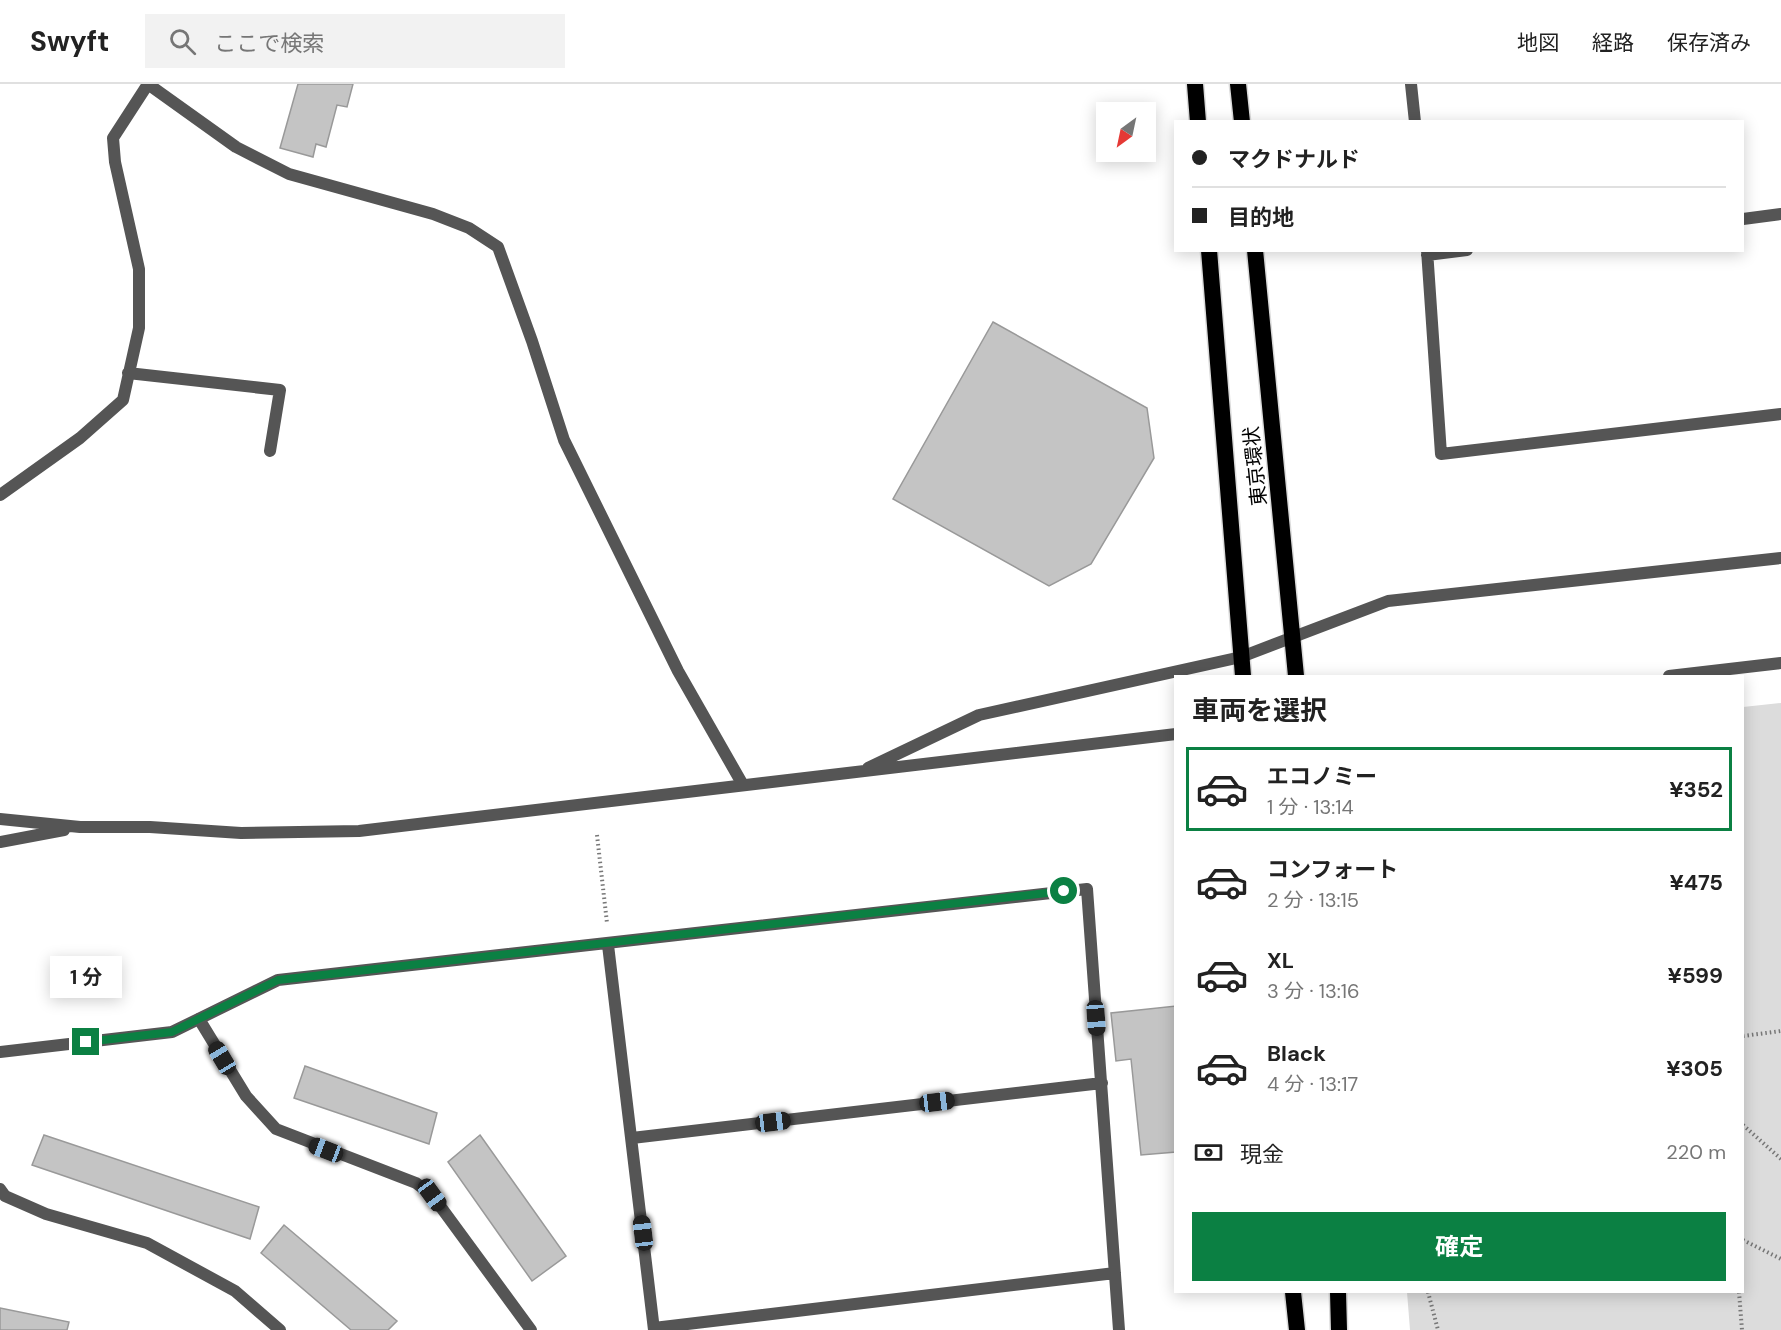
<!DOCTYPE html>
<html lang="ja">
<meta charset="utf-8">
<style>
body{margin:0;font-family:"DM Sans","Noto Sans JP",sans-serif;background:#f2f2f2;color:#222;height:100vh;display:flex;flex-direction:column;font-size:22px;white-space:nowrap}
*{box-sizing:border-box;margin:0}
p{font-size:20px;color:#767676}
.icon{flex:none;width:33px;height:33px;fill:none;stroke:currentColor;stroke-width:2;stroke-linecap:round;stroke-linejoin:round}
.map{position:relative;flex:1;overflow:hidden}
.drawer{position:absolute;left:1174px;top:591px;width:570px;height:618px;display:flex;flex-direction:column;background:#fff;border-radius:0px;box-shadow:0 3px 15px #0003}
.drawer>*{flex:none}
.hud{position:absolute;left:1174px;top:36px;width:570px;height:132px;border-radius:0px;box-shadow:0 3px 15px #0003;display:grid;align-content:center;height:132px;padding:0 18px;background:#fff}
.needle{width:39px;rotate:213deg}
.fabs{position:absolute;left:1096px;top:18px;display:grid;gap:12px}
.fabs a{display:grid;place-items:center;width:60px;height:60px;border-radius:0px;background:#fff;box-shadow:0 3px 15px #0003;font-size:30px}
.end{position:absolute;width:27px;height:27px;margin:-14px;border:8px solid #0b8043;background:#fff;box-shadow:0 0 0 3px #fff}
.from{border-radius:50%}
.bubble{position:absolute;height:42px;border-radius:0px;background:#fff;box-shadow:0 3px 15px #0003;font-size:20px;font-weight:700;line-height:42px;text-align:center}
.car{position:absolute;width:18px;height:36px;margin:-18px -9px;border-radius:8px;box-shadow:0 0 4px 2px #0007;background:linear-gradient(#222 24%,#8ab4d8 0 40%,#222 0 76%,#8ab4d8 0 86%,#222 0)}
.hud b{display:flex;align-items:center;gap:21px;height:57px;font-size:22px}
.hud b+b{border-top:2px solid #e0e0e0}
.hud i{width:15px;height:15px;background:#222}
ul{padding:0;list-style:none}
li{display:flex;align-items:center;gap:18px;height:84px;margin:0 12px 9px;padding:0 6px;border:3px solid transparent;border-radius:0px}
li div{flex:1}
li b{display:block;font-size:22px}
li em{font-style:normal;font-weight:700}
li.selected{border-color:#0b8043}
li>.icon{width:54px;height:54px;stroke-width:1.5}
h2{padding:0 18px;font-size:27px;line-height:72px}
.pay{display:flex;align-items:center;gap:15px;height:66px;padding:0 18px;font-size:22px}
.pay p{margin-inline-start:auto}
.button{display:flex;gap:12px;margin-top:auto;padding:12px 18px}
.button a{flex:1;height:69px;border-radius:0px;background:#0b8043;color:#fff;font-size:24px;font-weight:700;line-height:69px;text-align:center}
header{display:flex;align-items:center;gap:36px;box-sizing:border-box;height:84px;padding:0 30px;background:#fff;border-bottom:2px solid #e0e0e0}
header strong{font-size:28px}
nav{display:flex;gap:33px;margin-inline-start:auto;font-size:21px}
.search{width:420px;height:54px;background:#f2f2f2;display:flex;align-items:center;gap:15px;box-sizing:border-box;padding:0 21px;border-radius:0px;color:#767676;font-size:22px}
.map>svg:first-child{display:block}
.green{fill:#dcdcdc}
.building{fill:#c4c4c4;stroke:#999;stroke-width:1.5}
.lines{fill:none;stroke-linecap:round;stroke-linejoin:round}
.trunk-casing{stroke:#dbdbdb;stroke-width:19}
.path{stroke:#777;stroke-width:4;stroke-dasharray:1.5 3;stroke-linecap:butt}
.service{stroke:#555;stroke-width:12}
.minor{stroke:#555;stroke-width:12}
.tertiary{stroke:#555;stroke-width:12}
.trunk{stroke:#000;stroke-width:16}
.route{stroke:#0b8043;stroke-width:8}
.labels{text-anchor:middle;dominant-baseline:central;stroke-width:4.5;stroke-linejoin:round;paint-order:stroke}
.street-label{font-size:20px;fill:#000;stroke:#fff}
</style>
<header>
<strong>Swyft</strong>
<div class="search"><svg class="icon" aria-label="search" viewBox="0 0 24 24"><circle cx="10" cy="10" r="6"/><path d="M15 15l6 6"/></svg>ここで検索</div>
<nav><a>地図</a><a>経路</a><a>保存済み</a></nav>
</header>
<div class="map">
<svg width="1781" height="1246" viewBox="0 0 1781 1246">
<rect width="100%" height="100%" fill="#fff"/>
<path class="green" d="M1781,619V1246H1410L1407,1208H1743V623Z"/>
<path class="building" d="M298,0H353L347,23L337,21L326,63L316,60L313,73L280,64Z
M993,238L1147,324L1154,374L1091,480L1049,502L893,415Z
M1176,922V1068L1141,1071L1131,975L1116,977L1111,929Z
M305,982L437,1029L429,1060L294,1014Z
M44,1051L259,1123L250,1155L32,1081Z
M480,1051L566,1172L532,1197L448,1078Z
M284,1141L397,1237L388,1246H351L261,1169Z
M0,1224L69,1238L67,1246H0Z"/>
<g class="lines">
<g class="trunk-casing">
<path id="trunk" d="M1195,0L1198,38
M1238,0L1242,38
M1209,166L1243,592
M1255,166L1296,592
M1293,1208L1297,1246
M1338,1208L1339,1246"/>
</g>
<path class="path" d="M597,751L607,839
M1743,952L1781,947
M1743,1041L1781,1075
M1743,1156L1781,1175
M1428,1208L1438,1246
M1739,1208L1742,1246"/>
<path class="service" d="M199,935L246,1012L276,1045L416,1099L432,1111L531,1246
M0,1105L5,1112L46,1130L147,1159L235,1207L280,1246"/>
<path class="minor" d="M148,0L236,63L289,90L433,130L469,144L498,163L532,257L564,356L678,587L743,701
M1411,0L1415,38
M1743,135L1781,130
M1427,166L1441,370L1781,330
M1427,171L1467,166
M128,289L280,306L270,367
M0,411L80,354L123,316L139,244V185L115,78L113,54L148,0
M608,861L654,1246
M0,968L172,948L278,896L1087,805L1119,1246
M632,1054L1102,999
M654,1244L1115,1189"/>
<path class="tertiary" d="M1669,592L1781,579
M868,684L979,631L1241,573L1388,517L1781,474
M0,735L80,743H150L241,749L359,747L1176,650
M0,758L64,746"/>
<use href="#trunk" class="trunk"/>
</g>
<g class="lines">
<path class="route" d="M86,958L172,948L278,896L1064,807"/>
</g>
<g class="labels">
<g class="street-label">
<text transform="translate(1255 382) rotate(-96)">東京環状</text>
</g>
</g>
</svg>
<div class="fabs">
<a><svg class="needle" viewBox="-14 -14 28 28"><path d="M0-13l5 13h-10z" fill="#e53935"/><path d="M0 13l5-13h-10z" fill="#767676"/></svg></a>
</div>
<i class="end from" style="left:1064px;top:807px"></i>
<i class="end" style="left:86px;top:958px"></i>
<div class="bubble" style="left:50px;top:872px;width:72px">1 分</div>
<i class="car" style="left:1096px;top:934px;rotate:176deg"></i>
<i class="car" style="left:222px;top:974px;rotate:329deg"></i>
<i class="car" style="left:937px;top:1018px;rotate:83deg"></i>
<i class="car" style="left:773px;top:1038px;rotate:83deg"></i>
<i class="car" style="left:326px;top:1066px;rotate:291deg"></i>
<i class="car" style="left:432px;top:1111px;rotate:144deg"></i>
<i class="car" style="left:643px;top:1149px;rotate:353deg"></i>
<div class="hud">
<b><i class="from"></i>マクドナルド</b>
<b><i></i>目的地</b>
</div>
<section class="drawer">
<h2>車両を選択</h2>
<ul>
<li class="selected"><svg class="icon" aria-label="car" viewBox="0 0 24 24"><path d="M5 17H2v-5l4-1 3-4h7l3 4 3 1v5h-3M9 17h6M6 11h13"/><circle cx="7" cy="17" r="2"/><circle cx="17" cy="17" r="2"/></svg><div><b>エコノミー</b><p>1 分 · 13:14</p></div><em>¥352</em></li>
<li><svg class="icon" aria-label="car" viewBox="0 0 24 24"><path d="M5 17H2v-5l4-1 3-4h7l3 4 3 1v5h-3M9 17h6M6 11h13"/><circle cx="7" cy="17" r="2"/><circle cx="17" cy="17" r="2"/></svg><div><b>コンフォート</b><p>2 分 · 13:15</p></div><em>¥475</em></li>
<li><svg class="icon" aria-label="car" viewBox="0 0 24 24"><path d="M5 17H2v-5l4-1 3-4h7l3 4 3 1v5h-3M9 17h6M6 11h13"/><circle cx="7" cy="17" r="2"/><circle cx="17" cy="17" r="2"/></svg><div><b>XL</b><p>3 分 · 13:16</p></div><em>¥599</em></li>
<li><svg class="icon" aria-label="car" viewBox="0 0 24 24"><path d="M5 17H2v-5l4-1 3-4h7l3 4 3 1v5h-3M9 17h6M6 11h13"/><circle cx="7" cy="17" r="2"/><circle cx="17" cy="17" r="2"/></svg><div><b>Black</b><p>4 分 · 13:17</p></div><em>¥305</em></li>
</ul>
<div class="pay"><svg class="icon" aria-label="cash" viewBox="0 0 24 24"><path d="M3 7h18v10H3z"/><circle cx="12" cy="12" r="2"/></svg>現金<p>220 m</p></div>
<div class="button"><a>確定</a></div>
</section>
</div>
